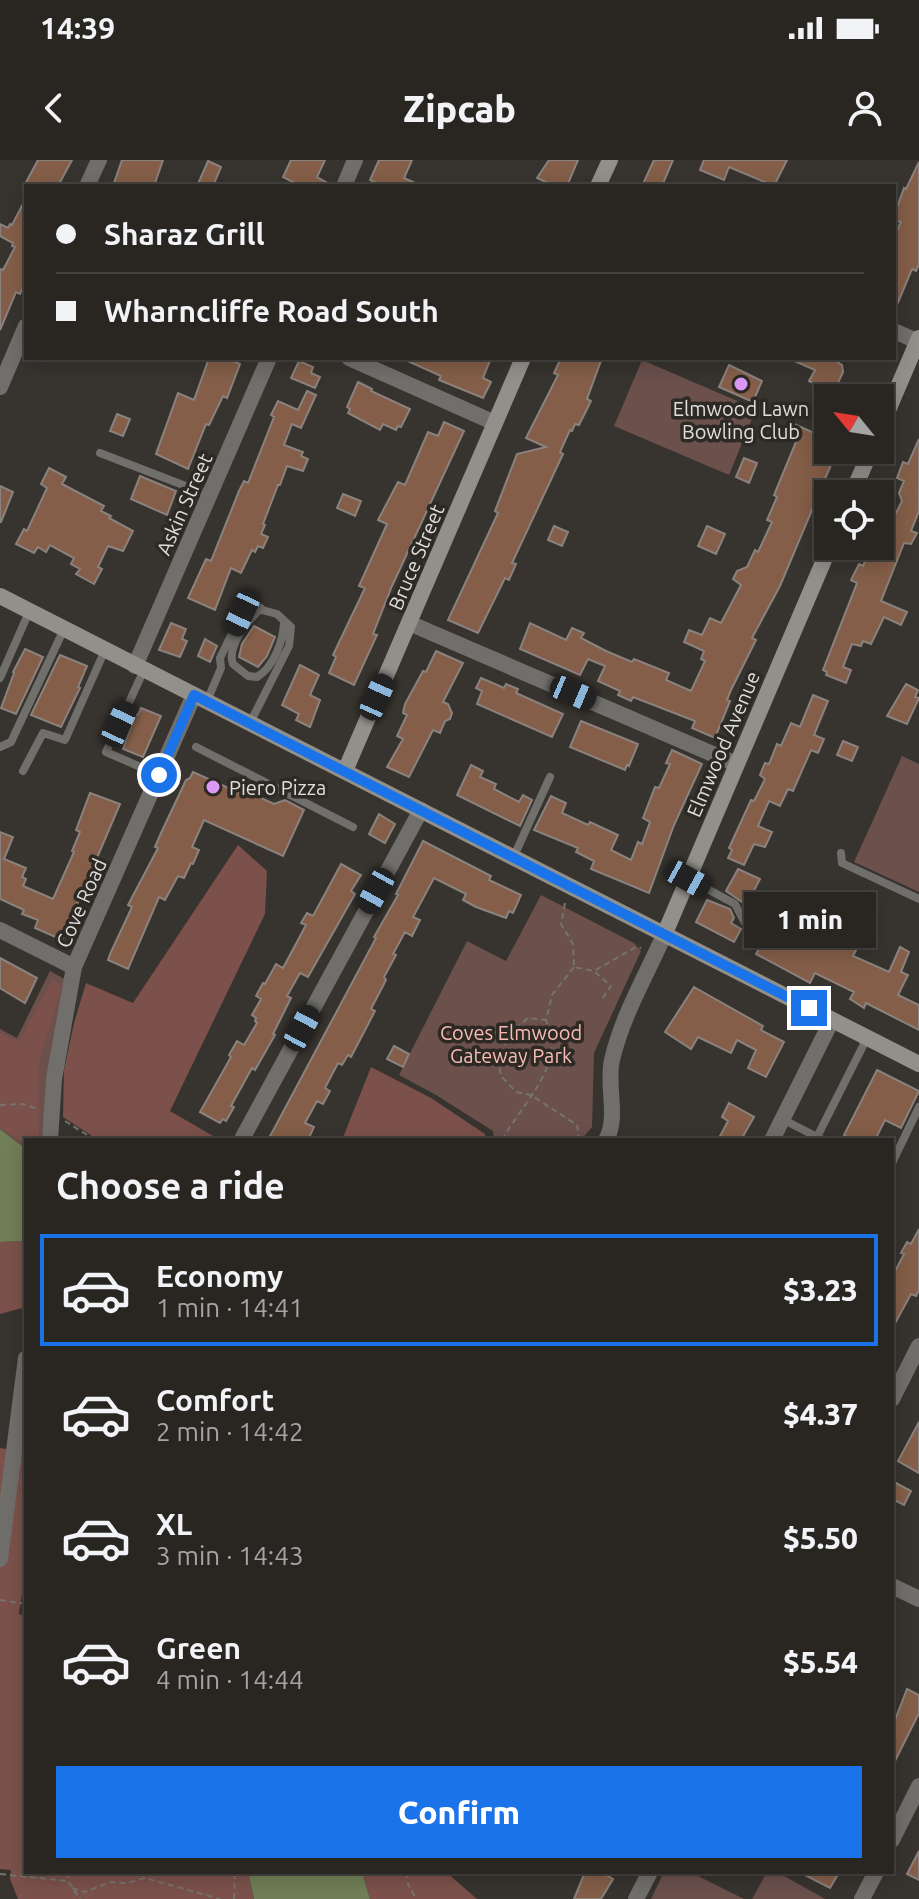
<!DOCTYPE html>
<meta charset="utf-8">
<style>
body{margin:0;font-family:Ubuntu,sans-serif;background:#35322f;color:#f1f3f6;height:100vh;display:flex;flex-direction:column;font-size:30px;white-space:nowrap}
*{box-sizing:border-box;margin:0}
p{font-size:26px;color:#a5a5a5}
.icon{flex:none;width:44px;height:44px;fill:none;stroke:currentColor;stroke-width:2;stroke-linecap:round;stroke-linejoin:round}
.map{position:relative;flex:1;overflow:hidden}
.drawer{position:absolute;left:24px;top:978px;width:870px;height:736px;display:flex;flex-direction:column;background:#292622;border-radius:0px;box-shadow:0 4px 20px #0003,0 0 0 2px #454340}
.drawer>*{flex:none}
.top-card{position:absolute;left:24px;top:24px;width:872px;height:176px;border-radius:0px;box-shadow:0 4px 20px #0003,0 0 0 2px #454340;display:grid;align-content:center;height:176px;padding:0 32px;background:#292622}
.needle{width:52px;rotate:300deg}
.tools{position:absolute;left:814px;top:224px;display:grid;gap:16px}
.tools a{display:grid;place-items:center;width:80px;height:80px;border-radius:0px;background:#292622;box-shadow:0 4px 20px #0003,0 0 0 2px #454340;font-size:40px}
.end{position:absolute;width:36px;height:36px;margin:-18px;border:10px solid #1a73e8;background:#fff;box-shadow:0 0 0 4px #fff}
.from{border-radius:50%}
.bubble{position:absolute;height:56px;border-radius:0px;background:#292622;box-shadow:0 4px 20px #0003,0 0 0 2px #454340;font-size:26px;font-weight:800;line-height:56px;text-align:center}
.car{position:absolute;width:24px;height:48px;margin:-24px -12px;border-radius:10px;box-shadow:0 0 6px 2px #0007;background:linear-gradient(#222 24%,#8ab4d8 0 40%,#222 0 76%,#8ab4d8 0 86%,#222 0)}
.top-card b{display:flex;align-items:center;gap:28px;height:76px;font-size:30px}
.top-card b+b{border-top:2px solid #454340}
.top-card i{width:20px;height:20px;background:#f1f3f6}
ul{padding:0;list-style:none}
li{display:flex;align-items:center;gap:24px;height:112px;margin:0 16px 12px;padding:0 16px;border:4px solid transparent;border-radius:0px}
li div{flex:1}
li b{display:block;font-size:30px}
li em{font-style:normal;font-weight:800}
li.current{border-color:#1a73e8}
li>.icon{width:72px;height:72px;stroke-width:1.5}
h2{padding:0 32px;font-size:36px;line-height:96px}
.cta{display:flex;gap:16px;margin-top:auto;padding:16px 32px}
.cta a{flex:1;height:92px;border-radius:0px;background:#1a73e8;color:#fff;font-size:32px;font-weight:800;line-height:92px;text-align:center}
.status{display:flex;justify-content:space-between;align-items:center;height:56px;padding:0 40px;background:#292622;direction:ltr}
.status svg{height:22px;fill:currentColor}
header{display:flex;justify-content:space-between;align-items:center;height:104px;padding:0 32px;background:#292622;font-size:36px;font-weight:800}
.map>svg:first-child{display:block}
.green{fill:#6b504c}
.forest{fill:#7c514b}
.water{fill:#707f57}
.building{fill:#845e48;stroke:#8a827e;stroke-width:2}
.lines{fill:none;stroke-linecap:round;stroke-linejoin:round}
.path{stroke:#76736e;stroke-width:2;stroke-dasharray:6 4;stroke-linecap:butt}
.lane{stroke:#706f6c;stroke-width:8}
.street{stroke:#706f6c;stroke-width:16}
.secondary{stroke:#91908b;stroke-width:16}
.route{stroke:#1a73e8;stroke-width:10}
.poi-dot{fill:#db99f5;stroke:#2d2924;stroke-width:3}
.labels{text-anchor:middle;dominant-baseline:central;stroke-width:7;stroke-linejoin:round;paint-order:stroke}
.poi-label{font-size:20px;fill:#e0deda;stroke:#2d2924}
.street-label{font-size:20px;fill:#e0deda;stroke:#2d2924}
.park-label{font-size:20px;fill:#f8bcb3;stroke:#2d2924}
</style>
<div class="status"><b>14:39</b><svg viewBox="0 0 49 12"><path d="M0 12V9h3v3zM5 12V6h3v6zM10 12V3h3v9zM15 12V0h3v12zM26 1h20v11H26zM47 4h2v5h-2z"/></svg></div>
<header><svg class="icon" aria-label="back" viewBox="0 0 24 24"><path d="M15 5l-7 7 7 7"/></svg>Zipcab<svg class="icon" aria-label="person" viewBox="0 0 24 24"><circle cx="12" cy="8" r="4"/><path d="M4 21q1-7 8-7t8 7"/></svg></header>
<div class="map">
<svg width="919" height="1739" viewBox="0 0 919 1739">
<rect width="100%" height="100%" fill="#37332e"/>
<path class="green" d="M642,200L756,249L729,315L614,266Z
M902,596L919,604V732L854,702Z
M541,735L634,783L641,791L594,893L592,967L581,980H494L493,971L436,935L399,915L467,781L506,801Z
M50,811L66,820L47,980H26V989L0,969V869L17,878Z
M664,1712H690L744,1739H651Z
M767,1712H777L825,1739H752Z"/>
<path class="forest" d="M238,685L267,711L265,754L170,951L220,980H98L63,957L64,910L74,863L86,823L133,843Z
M52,820L62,825L39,903V980H26V984L0,968V873L19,882Z
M371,907L431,938L485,974L486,980H342Z
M26,1081V1147L0,1154V1082Z
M0,1288L26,1292V1408L19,1454L26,1456V1712H248L254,1739H18L10,1719L11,1710L0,1709Z
M362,1712H446L477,1739H370Z"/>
<path class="water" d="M0,969L26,989V1081L0,1082Z
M248,1712H362L370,1739H254Z"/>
<path class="building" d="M38,0H72L58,26H24Z
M122,0H163L154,26H113Z
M291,0H325L317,17L333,26H291L293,22L283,17Z
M379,0H412L404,18L422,26H383L370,20Z
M549,0H578L567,26H555L537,18Z
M654,0H673L662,26H642Z
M704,0H787L774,26L729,7L724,20L700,10Z
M208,1L221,7L213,26H197Z
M919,2V104L916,111L912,109L894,152V78L901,62L894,60V56L904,28L906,29Z
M26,38V122L20,134L16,132L0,170V109L3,110L15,87L12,86L13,83L0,76V64L8,68L10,64L12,65Z
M209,198H226L240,204L227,238L223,236L209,265L206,264L188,309L156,294L178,233L194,240Z
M401,198H491L483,218L491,222L483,238L439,220L441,216Z
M561,198H602L587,239L591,241L579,265L575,264L572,271L570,270L560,292L563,294L512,403L516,404L509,420L505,418L478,473L448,460L498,353L495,351L517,294L546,287L526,278L558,215L554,213Z
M788,198H831L842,205L843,212L838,223L840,227L832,232L809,221L815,210Z
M299,201L313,207L311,213L320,217L315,228L291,218Z
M729,205L762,221L753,242L719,227Z
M358,222L372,229L371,231L410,249L401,267L398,266L396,270L383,264L380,270L348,253L350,249L347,247Z
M307,231L316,235L301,268L292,264L284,285L303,292L301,296L308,299L303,311L287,306L280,325H278L263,364L265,365L261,374L268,377L263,388L258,386L255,392L252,390L241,413L231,408L215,450L188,438L206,399L211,401L239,331L244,321L248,323L274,257L271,255L278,241L298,250Z
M828,241V290L836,293L780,426L752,478L756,480L731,530L727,540L730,541L715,578L692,568L695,561L633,537L631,541L618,535L620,531L598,521L605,506L588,499L580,515L520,489L530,463L566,480L572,468L584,473L581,478L606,491L632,502L634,499L669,513L666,520L691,531L705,501L701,499L704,491L684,482L689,470L702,475L710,458L721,463L741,425L733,419L737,411L747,407L755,390L758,392L772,362L767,360L777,337L774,335L798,277L787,272L792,263L814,273Z
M117,254L130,259L123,276L110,271Z
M444,262L464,271L392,426L373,474L377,475L354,525L329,513L336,497L333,495L365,428L359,426L387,364L378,360L398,322L405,325L428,272L438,276Z
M919,279V351L911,371L917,373L911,384L904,383L881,441L907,452L901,465L884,457L871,484L863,481L861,486L852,484L843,507L851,510L846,523L826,515L827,512L823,510L857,423L851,420L859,404L863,406L872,386H880V356L892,361L902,341L899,333L904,321L897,318L903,302L908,304Z
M744,298L757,303L749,323L736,317Z
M49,308L66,317L62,324L104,346L101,351L111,356L109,358L133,371L123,391L108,386L98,407L102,409L94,424L76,414L80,409L71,404L74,398L50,385L46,392L38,387L34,393L16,384L24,369L27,371L47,328L41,324Z
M140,316L176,331L167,355L131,339Z
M0,326L13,332L1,362H0Z
M343,334L361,341L355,356L337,348Z
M554,366L568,372L562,386L548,380Z
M707,366L725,374L716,394L698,386Z
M171,463L186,469L182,479L187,481L180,497L159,490Z
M254,466L275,477L267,496L258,507L239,497L242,484Z
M205,479L217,486L210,502L198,496Z
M25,489L43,497L16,554L1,548L14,513L13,512Z
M436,491L463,503L443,542L448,544L452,553L450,559L445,561L440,573L433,570L409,617L387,607L403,579L397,576L407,555L403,553L405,544L423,511L426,512Z
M60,495L87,506L78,527L80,528L61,567L31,555Z
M300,505L319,515L310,535L320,540L310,567L296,560L299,554L282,545Z
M481,518L504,528L506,524L518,529L516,533L563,554L552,577L477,544L482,531L476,528Z
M906,524L918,530L915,537L919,538L907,564L887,556Z
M813,535L828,541L814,575L824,579L818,593L811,590L793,631L788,629L780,646L769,641L758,666L772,672L765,687L754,684L744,705L728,698L732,690L729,688L751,640L754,641L765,619L760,615L765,603L769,604L777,584L781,586L791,563L800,567Z
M141,548L161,556L143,597L123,589L136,554L138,555Z
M581,561L638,584L629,606L627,605L625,610L570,587Z
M843,581L858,587L852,601L837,595Z
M672,590L702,604L674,665L649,733L591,709L594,701L576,692L578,688L534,670L551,636L566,643L562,653L588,665L590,662L618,675L611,690L631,700L638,682L642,684L650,662L643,658L655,627L659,628L670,604L666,603Z
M471,605L483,611L480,617L496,624L494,629L519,642L523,635L532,640L520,666L457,635Z
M193,612L246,636L248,632L274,644L285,640L304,650L283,696L204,660L192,687L199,690L193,704L191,703L184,718L178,716L165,740L159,737L128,809L108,800L110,794L132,747L128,745L158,688L155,687L161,673L186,620L190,618Z
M90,633L120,644L62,780L35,768L38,760L22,754L24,750L0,739V672L13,677L4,699L26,708L22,717L26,719L23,726L53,739L74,692L72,691L80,672L76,670Z
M379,654L395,664L385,683L369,674Z
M423,681L491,716L489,720L521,735L513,753L509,751L506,758L476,747L463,740L466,734L434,718L413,757L420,760L412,776L405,772L393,794L396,795L384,817L386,820L371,849L375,851L351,897L348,895L342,905L338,903L325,928L330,931L323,944L317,941L305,963L314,967L308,980H268L376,778L374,777L398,735L396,734Z
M341,704L361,715L351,731L355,734L308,817L300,813L287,836L291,838L273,874L275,875L255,910L252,908L231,946L234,947L226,961L223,959L220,963L200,952L231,897L229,895L237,881L244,885L257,863L255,861L256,858L252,855L261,839L256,836L263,823L265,824L276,804L283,808L306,765L301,763L307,753L313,756Z
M738,709L760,719L748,742L743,740L742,742L726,731Z
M707,740L730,749L734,758L731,763L741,769L734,782L696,762Z
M797,747L842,771L843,767L863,776L853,796L889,812L900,787L909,792L901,812L908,815L898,835L919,845V870L866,843L864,848L850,839L854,832L815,813L810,823L756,794L771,767L784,773Z
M0,798L37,818L25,843L0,828Z
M694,827L763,866L761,870L784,882L766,917L748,908L756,890L737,880L731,893L698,877L691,889L665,872Z
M394,886L409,894L403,907L387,899Z
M877,910L919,931L901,968L885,960L875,980H853L844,975Z
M729,943L754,957L741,980H718L728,961L722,957Z
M919,1069V1130L916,1136L911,1134L892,1169V1117L904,1094L901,1093L907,1082L911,1084Z
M919,1262V1313L898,1301Z
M892,1321L911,1331L904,1345L892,1339Z
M907,1529L919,1535V1553L892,1607V1568Z
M919,1691V1720L907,1714Z
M585,1712H601L613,1719L601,1739H574Z
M799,1712H830L837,1716L830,1728Z"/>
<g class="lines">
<path class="path" d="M565,743L561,764L573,784L574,807L594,811L636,787L641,788
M574,807L552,835L546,860L528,858L509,874L499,903L501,916L516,932L531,935L577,965L579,980
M595,812L611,826L602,839
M554,875L584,881
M0,945L23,944L38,949
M65,961L95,980
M502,980C522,943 567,905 546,861
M0,1440L26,1444
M69,1712L68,1721L80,1739
M407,1712L408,1724L416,1739
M0,1714L68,1721
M72,1728L85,1732L111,1722L127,1723L145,1718L220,1739
M234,1739L235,1712"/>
<path class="lane" d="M100,293L209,335
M261,448C249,460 226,486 233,504L248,516L257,517C274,507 284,479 284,461
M144,510L106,592L159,615
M0,518L29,452
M207,541L221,508L220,498L242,453L251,447L277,454L291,467L289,486L250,563
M0,587L11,582L64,469
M196,587L353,667
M23,611L43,573L65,580L105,490
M841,693L842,703L919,739
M514,696L550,617
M689,719L735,744L745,763L762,772
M782,959L823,980
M817,977L867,878
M892,1003L919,947"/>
<path class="street" d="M87,26L99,0
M344,26L355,0
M894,171L919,182
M349,198L495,263
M0,227L26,166
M409,463L736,604
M135,506L269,198
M0,770L74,807
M243,977L421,650
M50,980L54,919L74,807L194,535
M606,980C619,957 606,926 612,900C622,856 647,814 665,773
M772,980L832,860
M892,1239L919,1186
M0,1399L26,1198
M892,1426L919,1439
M892,1680L919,1626
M636,1739L650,1712
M862,1739L876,1712"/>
<path class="secondary" d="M598,26L610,0
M880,269L919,178
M852,334L871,290
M0,436L919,904
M345,611L523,198
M665,773L830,386"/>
</g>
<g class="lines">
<path class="route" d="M159,615L194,535L809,848"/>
</g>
<g class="poi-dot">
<circle cx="741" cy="224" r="8"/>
<circle cx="213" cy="627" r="8"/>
</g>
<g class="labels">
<g class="poi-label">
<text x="741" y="248">Elmwood Lawn<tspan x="741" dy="23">Bowling Club</tspan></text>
<text x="229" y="627" text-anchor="start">Piero Pizza</text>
</g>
<g class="street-label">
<text transform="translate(184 344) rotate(-66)">Askin Street</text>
<text transform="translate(416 397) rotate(-67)">Bruce Street</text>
<text transform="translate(723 584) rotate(-67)">Elmwood Avenue</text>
<text transform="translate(81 743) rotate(-66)">Cove Road</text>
</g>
<g class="park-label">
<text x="511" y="872">Coves Elmwood<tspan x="511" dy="23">Gateway Park</tspan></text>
</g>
</g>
</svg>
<div class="tools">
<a><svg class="needle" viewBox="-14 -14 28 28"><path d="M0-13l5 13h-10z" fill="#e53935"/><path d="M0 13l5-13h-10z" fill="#a5a5a5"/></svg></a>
<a><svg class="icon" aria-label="locate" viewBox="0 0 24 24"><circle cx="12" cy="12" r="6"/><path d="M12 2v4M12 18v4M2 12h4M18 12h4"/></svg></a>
</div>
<i class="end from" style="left:159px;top:615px"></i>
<i class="end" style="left:809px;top:848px"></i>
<div class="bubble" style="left:744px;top:732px;width:132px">1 min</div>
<i class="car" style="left:242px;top:453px;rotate:205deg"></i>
<i class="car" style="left:573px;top:533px;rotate:113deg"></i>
<i class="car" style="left:377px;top:537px;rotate:24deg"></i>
<i class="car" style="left:119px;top:564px;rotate:25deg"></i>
<i class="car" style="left:688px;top:719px;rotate:119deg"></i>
<i class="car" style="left:376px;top:731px;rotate:209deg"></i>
<i class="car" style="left:302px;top:868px;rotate:28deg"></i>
<div class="top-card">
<b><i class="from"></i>Sharaz Grill</b>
<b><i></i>Wharncliffe Road South</b>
</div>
<section class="drawer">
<h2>Choose a ride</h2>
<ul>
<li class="current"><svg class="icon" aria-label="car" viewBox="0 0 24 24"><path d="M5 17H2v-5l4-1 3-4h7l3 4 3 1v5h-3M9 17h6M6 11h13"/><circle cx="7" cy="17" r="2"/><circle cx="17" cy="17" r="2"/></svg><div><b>Economy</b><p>1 min · 14:41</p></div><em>$3.23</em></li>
<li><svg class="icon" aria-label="car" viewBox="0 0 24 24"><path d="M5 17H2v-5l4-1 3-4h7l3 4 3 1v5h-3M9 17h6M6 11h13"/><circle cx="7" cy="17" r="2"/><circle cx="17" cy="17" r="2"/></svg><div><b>Comfort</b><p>2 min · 14:42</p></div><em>$4.37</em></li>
<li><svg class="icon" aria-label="car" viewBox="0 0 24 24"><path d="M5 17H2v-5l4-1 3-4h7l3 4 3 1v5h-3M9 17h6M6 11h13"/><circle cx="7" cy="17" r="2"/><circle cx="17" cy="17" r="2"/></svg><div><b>XL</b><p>3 min · 14:43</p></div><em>$5.50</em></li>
<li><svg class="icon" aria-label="car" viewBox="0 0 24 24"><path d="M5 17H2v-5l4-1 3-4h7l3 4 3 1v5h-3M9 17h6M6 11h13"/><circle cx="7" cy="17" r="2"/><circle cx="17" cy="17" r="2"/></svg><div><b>Green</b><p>4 min · 14:44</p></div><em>$5.54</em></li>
</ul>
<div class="cta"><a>Confirm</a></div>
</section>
</div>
